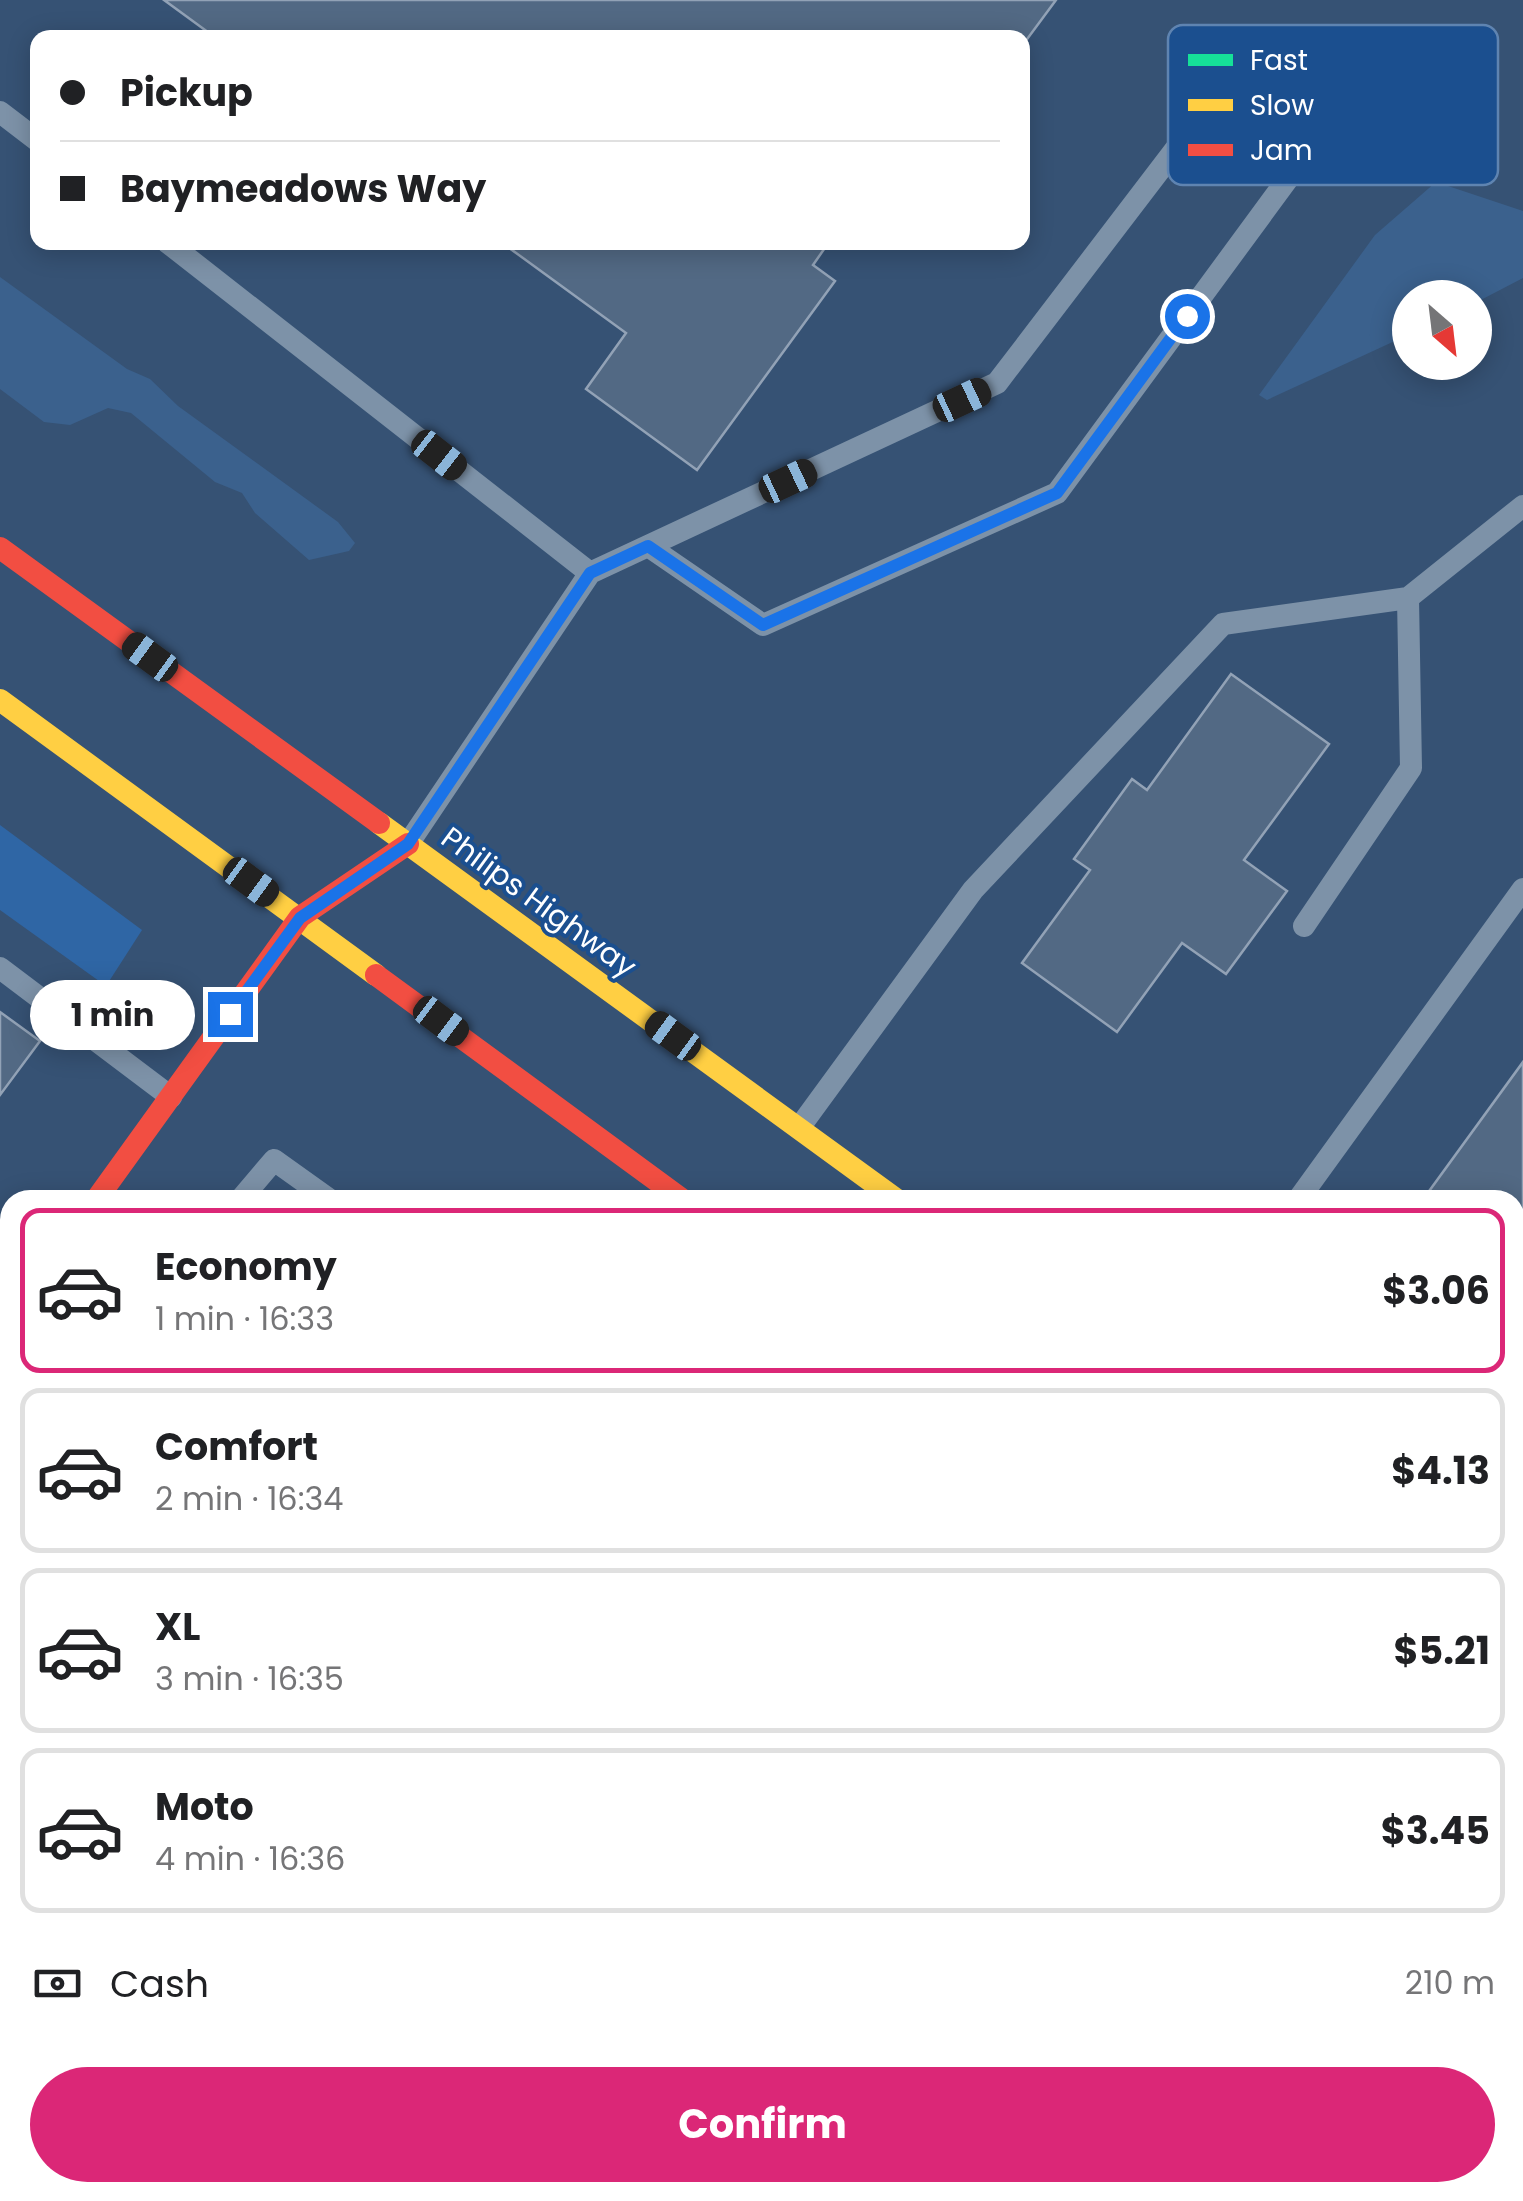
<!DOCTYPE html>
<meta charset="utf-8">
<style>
body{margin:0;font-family:Poppins,sans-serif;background:#f2f2f2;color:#202124;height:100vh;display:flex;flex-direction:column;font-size:38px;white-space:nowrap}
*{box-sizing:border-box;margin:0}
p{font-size:32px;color:#757577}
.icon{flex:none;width:55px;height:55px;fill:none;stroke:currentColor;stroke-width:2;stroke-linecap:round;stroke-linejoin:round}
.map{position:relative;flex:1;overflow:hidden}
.side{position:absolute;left:0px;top:1190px;width:1525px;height:1012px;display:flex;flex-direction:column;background:#fff;border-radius:30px 30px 0 0;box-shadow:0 5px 25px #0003}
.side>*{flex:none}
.top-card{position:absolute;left:30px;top:30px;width:1000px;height:220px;border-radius:20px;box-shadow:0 5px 25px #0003;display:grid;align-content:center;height:220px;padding:0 30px;background:#fff}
.needle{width:65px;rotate:152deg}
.tools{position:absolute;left:1392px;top:280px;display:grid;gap:20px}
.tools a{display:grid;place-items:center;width:100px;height:100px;border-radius:50%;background:#fff;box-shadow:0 5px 25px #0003;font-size:50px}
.end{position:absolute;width:45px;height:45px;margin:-22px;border:12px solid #1a73e8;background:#fff;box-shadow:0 0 0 5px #fff}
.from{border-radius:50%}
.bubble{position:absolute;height:70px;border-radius:35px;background:#fff;box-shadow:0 5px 25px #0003;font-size:32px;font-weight:700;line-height:70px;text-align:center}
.car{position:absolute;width:30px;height:60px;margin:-30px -15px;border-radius:12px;box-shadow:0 0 8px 2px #0007;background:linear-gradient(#222 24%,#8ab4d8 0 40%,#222 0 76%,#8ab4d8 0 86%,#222 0)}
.top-card b{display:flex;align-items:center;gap:35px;height:95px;font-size:38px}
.top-card b+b{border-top:2px solid #e0e0e0}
.top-card i{width:25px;height:25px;background:#202124}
ul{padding:18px 0 0;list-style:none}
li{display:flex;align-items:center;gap:30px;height:165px;margin:0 20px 15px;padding:0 10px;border:5px solid #e0e0e0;border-radius:20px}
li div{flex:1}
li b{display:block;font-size:38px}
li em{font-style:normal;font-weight:700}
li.selected{border-color:#db2777}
li>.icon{width:90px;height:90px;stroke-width:1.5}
.pay{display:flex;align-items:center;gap:25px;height:110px;padding:0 30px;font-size:38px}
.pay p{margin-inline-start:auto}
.button{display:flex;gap:20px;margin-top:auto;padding:20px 30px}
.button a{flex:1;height:115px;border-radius:60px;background:#db2777;color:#fff;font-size:40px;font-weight:700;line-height:115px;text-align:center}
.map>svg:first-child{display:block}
.green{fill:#2f66a5}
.water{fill:#3b618d}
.building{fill:#526984;stroke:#92a2b6;stroke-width:2.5}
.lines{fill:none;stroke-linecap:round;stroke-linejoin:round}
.lane{stroke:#7d92a8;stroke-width:22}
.fast{stroke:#16e098;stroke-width:22}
.slow{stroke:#ffcf43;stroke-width:22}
.jam{stroke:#f24e42;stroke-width:22}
.route{stroke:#1a73e8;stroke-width:12}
.labels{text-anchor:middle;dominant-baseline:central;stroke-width:8;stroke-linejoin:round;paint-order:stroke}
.street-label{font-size:30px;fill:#fff;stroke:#1b4f8f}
.key{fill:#1b4f8f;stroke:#5f84b1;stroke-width:2.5}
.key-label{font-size:28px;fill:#fff}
</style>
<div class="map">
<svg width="1523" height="2201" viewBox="0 0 1523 2201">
<rect width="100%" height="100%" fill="#365274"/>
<path class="green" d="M0,825L142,930L106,986L0,910Z"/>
<path class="water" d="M1436,182L1523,211V278L1475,303V298H1410V334L1267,400L1259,395L1375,235Z
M0,277L127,369L150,379L178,406L338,522L355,543L349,551L309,560L255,513L242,493L215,482L131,413L108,408L70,425L44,422L0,389Z"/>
<path class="building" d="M164,0H1056L1022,46V38H216Z
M501,242H829L813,265L835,281L697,470L586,389L626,333Z
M1231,674L1329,744L1244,860L1287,891L1226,974L1182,943L1117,1032L1022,963L1090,870L1074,859L1132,779L1147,790Z
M0,1012L40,1041L0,1095Z
M1523,1062V1263L1515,1257V1200H1436L1427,1194Z
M80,2192H210L207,2201H67Z
M262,2192H373L370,2201H259Z
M538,2192H628L645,2201H535Z
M1115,2192H1316L1328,2201H1109Z"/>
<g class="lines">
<path class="lane" d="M0,112L38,141
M167,242L590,573L408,844
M590,573L997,383L1207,108L1295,169L1057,493L763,625L648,546
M1304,926L1411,768L1408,598L1523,506
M0,968L171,1097
M799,1128L973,890L1223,624L1408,598
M240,1200L274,1160L330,1200
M1298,1200L1523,889
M0,1434L10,1440
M0,1854L10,1855
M1515,2088L1523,2078
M38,2201L39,2192
M438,2201L441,2192
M1049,2201L1053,2192
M1383,2201L1390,2192"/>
<path class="fast" d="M1515,1648L1523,1654"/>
<path class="slow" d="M0,700L376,975
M379,823L897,1200"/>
<path class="jam" d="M0,548L379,823
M376,975L683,1200
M96,1200L300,917L408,844
M0,1342L10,1325
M1515,1739L1523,1745
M1515,1814L1523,1820"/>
</g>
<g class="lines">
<path class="route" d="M230,1014L300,918L408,844L590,573L648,546L763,625L1057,493L1187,316"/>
</g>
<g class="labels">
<g class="street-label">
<text transform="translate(539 902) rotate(36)">Philips Highway</text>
</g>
</g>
<rect x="1168" y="25" width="330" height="160" rx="15" class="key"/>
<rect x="1188" y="54" width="45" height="12" fill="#16e098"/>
<rect x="1188" y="99" width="45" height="12" fill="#ffcf43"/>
<rect x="1188" y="144" width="45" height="12" fill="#f24e42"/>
<g class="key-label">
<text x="1250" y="70">Fast</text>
<text x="1250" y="115">Slow</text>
<text x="1250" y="160">Jam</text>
</g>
</svg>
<div class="tools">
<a><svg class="needle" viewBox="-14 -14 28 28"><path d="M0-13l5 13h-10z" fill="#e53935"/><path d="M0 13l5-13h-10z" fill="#757577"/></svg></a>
</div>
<i class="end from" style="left:1187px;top:316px"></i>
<i class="end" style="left:230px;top:1014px"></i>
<div class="bubble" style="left:30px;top:980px;width:165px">1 min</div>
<i class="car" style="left:962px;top:400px;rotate:65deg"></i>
<i class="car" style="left:439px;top:455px;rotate:128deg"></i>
<i class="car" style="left:788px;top:481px;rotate:65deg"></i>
<i class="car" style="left:150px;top:657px;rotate:306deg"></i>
<i class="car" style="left:251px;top:882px;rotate:126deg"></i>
<i class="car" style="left:441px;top:1021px;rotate:127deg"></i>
<i class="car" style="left:673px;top:1036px;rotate:306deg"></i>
<div class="top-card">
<b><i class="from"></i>Pickup</b>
<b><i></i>Baymeadows Way</b>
</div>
<section class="side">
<ul>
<li class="selected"><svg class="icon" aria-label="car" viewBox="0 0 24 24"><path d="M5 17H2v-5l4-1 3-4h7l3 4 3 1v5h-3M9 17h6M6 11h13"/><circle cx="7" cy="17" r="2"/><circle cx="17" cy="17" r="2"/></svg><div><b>Economy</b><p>1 min · 16:33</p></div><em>$3.06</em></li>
<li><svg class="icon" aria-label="car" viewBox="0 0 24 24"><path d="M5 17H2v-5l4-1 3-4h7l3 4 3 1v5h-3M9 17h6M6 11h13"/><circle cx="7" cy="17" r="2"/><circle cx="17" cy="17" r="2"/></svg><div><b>Comfort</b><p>2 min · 16:34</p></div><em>$4.13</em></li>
<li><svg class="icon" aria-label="car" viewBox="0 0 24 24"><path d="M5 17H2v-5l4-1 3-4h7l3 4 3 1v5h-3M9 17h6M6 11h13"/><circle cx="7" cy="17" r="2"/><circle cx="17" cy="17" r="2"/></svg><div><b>XL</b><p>3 min · 16:35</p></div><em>$5.21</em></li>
<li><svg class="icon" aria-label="car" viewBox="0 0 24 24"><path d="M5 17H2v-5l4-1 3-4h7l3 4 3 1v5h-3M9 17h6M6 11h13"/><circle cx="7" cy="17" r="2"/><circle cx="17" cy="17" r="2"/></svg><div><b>Moto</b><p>4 min · 16:36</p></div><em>$3.45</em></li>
</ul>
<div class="pay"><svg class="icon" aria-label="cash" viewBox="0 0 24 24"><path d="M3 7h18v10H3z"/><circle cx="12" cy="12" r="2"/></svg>Cash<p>210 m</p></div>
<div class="button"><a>Confirm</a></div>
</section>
</div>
